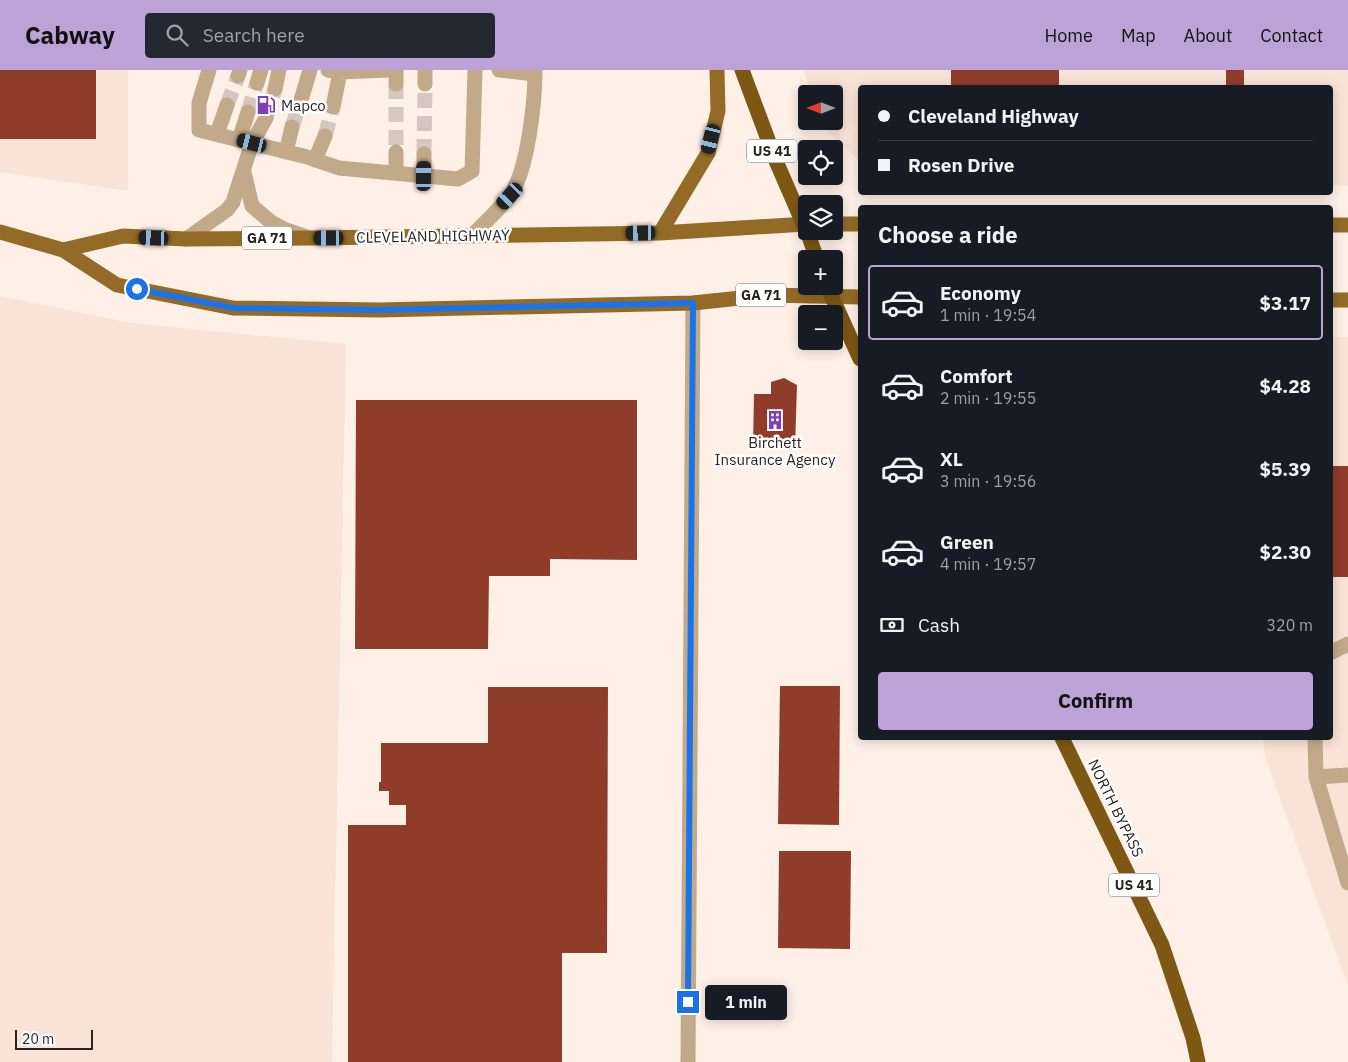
<!DOCTYPE html>
<meta charset="utf-8">
<style>
body{margin:0;font-family:"IBM Plex Sans",sans-serif;background:#242831;color:#f1f3f6;height:100vh;display:flex;flex-direction:column;font-size:19px;white-space:nowrap}
*{box-sizing:border-box;margin:0}
p{font-size:16px;color:#9ea1a6}
.icon{flex:none;width:28px;height:28px;fill:none;stroke:currentColor;stroke-width:2;stroke-linecap:round;stroke-linejoin:round}
.map{position:relative;flex:1;overflow:hidden}
.panel{position:absolute;left:858px;top:135px;width:475px;height:535px;display:flex;flex-direction:column;background:#171b24;border-radius:5px;box-shadow:0 2px 12px #0003}
.panel>*{flex:none}
.top-card{position:absolute;left:858px;top:15px;width:475px;height:110px;border-radius:5px;box-shadow:0 2px 12px #0003;display:grid;align-content:center;height:110px;padding:0 20px;background:#171b24}
.needle{width:32px;rotate:270deg}
.buttons{position:absolute;left:798px;top:15px;display:grid;gap:10px}
.buttons a{display:grid;place-items:center;width:45px;height:45px;border-radius:5px;background:#171b24;box-shadow:0 2px 12px #0003;font-size:25px}
.scale{position:absolute;left:15px;bottom:12px;width:78px;box-sizing:border-box;padding-left:5px;border:2px solid #292421;border-top:0;font-size:14px;line-height:18px;white-space:nowrap;color:#292421;-webkit-text-stroke:4px #fff;paint-order:stroke}
.end{position:absolute;width:22px;height:22px;margin:-11px;border:6px solid #1a73e8;background:#fff;box-shadow:0 0 0 2px #fff}
.from{border-radius:50%}
.bubble{position:absolute;height:35px;border-radius:5px;background:#171b24;box-shadow:0 2px 12px #0003;font-size:16px;font-weight:800;line-height:35px;text-align:center}
.car{position:absolute;width:15px;height:30px;margin:-15px -8px;border-radius:6px;box-shadow:0 0 4px 1px #0007;background:linear-gradient(#222 24%,#8ab4d8 0 40%,#222 0 76%,#8ab4d8 0 86%,#222 0)}
.top-card b{display:flex;align-items:center;gap:18px;height:48px;font-size:19px}
.top-card b+b{border-top:1px solid #363941}
.top-card i{width:12px;height:12px;background:#f1f3f6}
ul{padding:0;list-style:none}
li{display:flex;align-items:center;gap:15px;height:75px;margin:0 10px 8px;padding:0 10px;border:2px solid transparent;border-radius:5px}
li div{flex:1}
li b{display:block;font-size:19px}
li em{font-style:normal;font-weight:800}
li.current{border-color:#bda2d8}
li>.icon{width:45px;height:45px;stroke-width:1.5}
h2{padding:0 20px;font-size:22px;line-height:60px}
.pay{display:flex;align-items:center;gap:12px;height:55px;padding:0 20px;font-size:19px}
.pay p{margin-inline-start:auto}
.primary-button{display:flex;gap:10px;margin-top:auto;padding:10px 20px}
.primary-button a{flex:1;height:58px;border-radius:5px;background:#bda2d8;color:#111;font-size:20px;font-weight:800;line-height:58px;text-align:center}
header{display:flex;align-items:center;gap:30px;box-sizing:border-box;height:70px;padding:0 25px;background:#bda2d8;color:#111}
header strong{font-size:24px}
nav{display:flex;gap:28px;margin-inline-start:auto;font-size:18px}
.search{width:350px;height:45px;background:#242831;display:flex;align-items:center;gap:12px;box-sizing:border-box;padding:0 18px;border-radius:5px;color:#9ea1a6;font-size:19px}
.map>svg:first-child{display:block}
.built{fill:#f8e3d6}
.building{fill:#8f3c2b}
.lines{fill:none;stroke-linecap:round;stroke-linejoin:round}
.minor-tunnel{stroke:#d3c7bf;stroke-width:15;stroke-dasharray:15 8;stroke-linecap:butt}
.minor{stroke:#c1aa89;stroke-width:15}
.major{stroke:#946b26;stroke-width:15}
.highway{stroke:#7d5714;stroke-width:15}
.route{stroke:#1a73e8;stroke-width:6}
.labels{text-anchor:middle;dominant-baseline:central;stroke-width:5;stroke-linejoin:round;paint-order:stroke}
.shield{fill:#fff;stroke:#696664;stroke-width:1}
.shield-label{font-size:14px;font-weight:bold;fill:#292421}
.poi-label{font-size:15px;fill:#292421;stroke:#fff;text-anchor:start}
.street-label{font-size:15px;fill:#292421;stroke:#fff}
</style>
<header>
<strong>Cabway</strong>
<div class="search"><svg class="icon" aria-label="search" viewBox="0 0 24 24"><circle cx="10" cy="10" r="6"/><path d="M15 15l6 6"/></svg>Search here</div>
<nav><a>Home</a><a>Map</a><a>About</a><a>Contact</a></nav>
</header>
<div class="map">
<svg width="1348" height="992" viewBox="0 0 1348 992">
<rect width="100%" height="100%" fill="#fef0e7"/>
<path class="built" d="M0,0H128V121L0,102Z
M803,0H1348V116L1330,115V18H860V91L828,62L823,51H834V24H812Z
M0,226L131,253L346,274L332,992H0Z
M1330,267H1348V916L1265,687L1263,668H1330Z"/>
<path class="building" d="M0,0H96V69H0Z
M951,0H1059V16L951,18Z
M1226,0H1244V18H1226Z
M784,308L797,315L795,378L753,376L754,324H771V312Z
M356,330H637V490L550,489V506H489L488,579H355Z
M1330,396H1348V507H1330Z
M780,616H840L839,755L778,754Z
M488,617H608L607,883H562V992H348V755H406V735H389V721H379V712H381V673H488Z
M779,781H851L850,879L778,878Z"/>
<g class="lines">
<path class="minor-tunnel" d="M396,14V82
M227,35L238,6
M248,42L257,13
M266,48L275,19
M292,57L301,30
M325,66L333,37
M424,84L425,14"/>
<path class="minor" d="M209,0L199,33V60L307,87L339,98L458,109L472,101L475,0
M328,0L340,2L388,0
M396,0V14
M425,0V14
M499,0L535,4
M238,6L240,0
M257,13L261,0
M275,19L279,0
M301,30L310,0
M333,37L340,2
M217,64L227,35
M239,70L248,42
M286,82L292,57
M396,82V103
M315,90L325,66
M244,102L252,136L271,152L284,159L307,167
M424,106V84
M472,166C484,153 498,141 509,127C528,102 535,31 535,0
M186,169L227,140L233,132L252,73L266,48
M1330,583L1348,574
M1315,668L1316,707L1348,705
M1316,707L1348,813
M688,992L693,233"/>
<path class="major" d="M834,154H860
M1330,155H1348
M0,162L63,180L117,215L233,238L379,240L693,233L768,225L860,227
M660,163L708,83L718,41L717,0
M63,180L123,166L186,169L311,168L660,163L806,154
M1330,230H1348"/>
<path class="highway" d="M742,0L776,91L806,160
M807,161L817,189
M827,216L860,289
M1062,668L1162,875L1193,968L1198,992"/>
</g>
<g class="lines">
<path class="route" d="M137,219L234,238L378,240L693,233L688,932"/>
</g>
<defs>
<g id="fuel-bare" transform="scale(1.5)"><path d="M-5.5-6h7V0h2V4h1.3V-2.5L3-4.5l.8-.8L6-3V5H2.5V1h-1V6h-7ZM-4.2-4.7v3.2H.2V-4.7Z" fill="#7e3fb4" stroke="#fff" stroke-width="2.5" paint-order="stroke"/></g>
<g id="building-bare" transform="scale(1.5)"><path d="M-4-6H4V6H1V3H-1V6H-4ZM-2.5-4.3h1.7v1.8h-1.7ZM.8-4.3h1.7v1.8H.8ZM-2.5-1h1.7V.8h-1.7ZM.8-1h1.7V.8H.8Z" fill="#7e3fb4" stroke="#fff" stroke-width="2.5" paint-order="stroke"/></g>
</defs>
<g fill-rule="evenodd">
<use href="#fuel-bare" x="266" y="35"/>
<use href="#building-bare" x="775" y="350"/>
</g>
<g class="labels">
<g class="shield">
<rect x="747" y="69.5" width="50" height="23" rx="4"/>
<rect x="242" y="156.5" width="50" height="23" rx="4"/>
<rect x="736" y="213.5" width="50" height="23" rx="4"/>
<rect x="1109" y="803.5" width="50" height="23" rx="4"/>
</g>
<g class="shield-label">
<text x="772" y="81">US 41</text>
<text x="267" y="168">GA 71</text>
<text x="761" y="225">GA 71</text>
<text x="1134" y="815">US 41</text>
</g>
<g class="poi-label">
<text x="281" y="35">Mapco</text>
<text x="775" y="372" text-anchor="middle">Birchett<tspan x="775" dy="17">Insurance Agency</tspan></text>
</g>
<g class="street-label">
<text transform="translate(433 166) rotate(-1)">CLEVELAND HIGHWAY</text>
<text transform="translate(1116 738) rotate(64)">NORTH BYPASS</text>
</g>
</g>
</svg>
<div class="buttons">
<a><svg class="needle" viewBox="-14 -14 28 28"><path d="M0-13l5 13h-10z" fill="#e53935"/><path d="M0 13l5-13h-10z" fill="#9ea1a6"/></svg></a>
<a><svg class="icon" aria-label="locate" viewBox="0 0 24 24"><circle cx="12" cy="12" r="6"/><path d="M12 2v4M12 18v4M2 12h4M18 12h4"/></svg></a>
<a><svg class="icon" aria-label="layers" viewBox="0 0 24 24"><path d="M12 4l9 5-9 5-9-5zM3 14l9 5 9-5"/></svg></a>
<a>+</a>
<a>−</a>
</div>
<div class="scale">20 m</div>
<i class="end from" style="left:137px;top:219px"></i>
<i class="end" style="left:688px;top:932px"></i>
<div class="bubble" style="left:705px;top:915px;width:82px">1 min</div>
<i class="car" style="left:711px;top:69px;rotate:194deg"></i>
<i class="car" style="left:252px;top:73px;rotate:284deg"></i>
<i class="car" style="left:424px;top:106px;rotate:1deg"></i>
<i class="car" style="left:510px;top:126px;rotate:223deg"></i>
<i class="car" style="left:641px;top:163px;rotate:269deg"></i>
<i class="car" style="left:154px;top:168px;rotate:272deg"></i>
<i class="car" style="left:329px;top:168px;rotate:270deg"></i>
<div class="top-card">
<b><i class="from"></i>Cleveland Highway</b>
<b><i></i>Rosen Drive</b>
</div>
<section class="panel">
<h2>Choose a ride</h2>
<ul>
<li class="current"><svg class="icon" aria-label="car" viewBox="0 0 24 24"><path d="M5 17H2v-5l4-1 3-4h7l3 4 3 1v5h-3M9 17h6M6 11h13"/><circle cx="7" cy="17" r="2"/><circle cx="17" cy="17" r="2"/></svg><div><b>Economy</b><p>1 min · 19:54</p></div><em>$3.17</em></li>
<li><svg class="icon" aria-label="car" viewBox="0 0 24 24"><path d="M5 17H2v-5l4-1 3-4h7l3 4 3 1v5h-3M9 17h6M6 11h13"/><circle cx="7" cy="17" r="2"/><circle cx="17" cy="17" r="2"/></svg><div><b>Comfort</b><p>2 min · 19:55</p></div><em>$4.28</em></li>
<li><svg class="icon" aria-label="car" viewBox="0 0 24 24"><path d="M5 17H2v-5l4-1 3-4h7l3 4 3 1v5h-3M9 17h6M6 11h13"/><circle cx="7" cy="17" r="2"/><circle cx="17" cy="17" r="2"/></svg><div><b>XL</b><p>3 min · 19:56</p></div><em>$5.39</em></li>
<li><svg class="icon" aria-label="car" viewBox="0 0 24 24"><path d="M5 17H2v-5l4-1 3-4h7l3 4 3 1v5h-3M9 17h6M6 11h13"/><circle cx="7" cy="17" r="2"/><circle cx="17" cy="17" r="2"/></svg><div><b>Green</b><p>4 min · 19:57</p></div><em>$2.30</em></li>
</ul>
<div class="pay"><svg class="icon" aria-label="cash" viewBox="0 0 24 24"><path d="M3 7h18v10H3z"/><circle cx="12" cy="12" r="2"/></svg>Cash<p>320 m</p></div>
<div class="primary-button"><a>Confirm</a></div>
</section>
</div>
